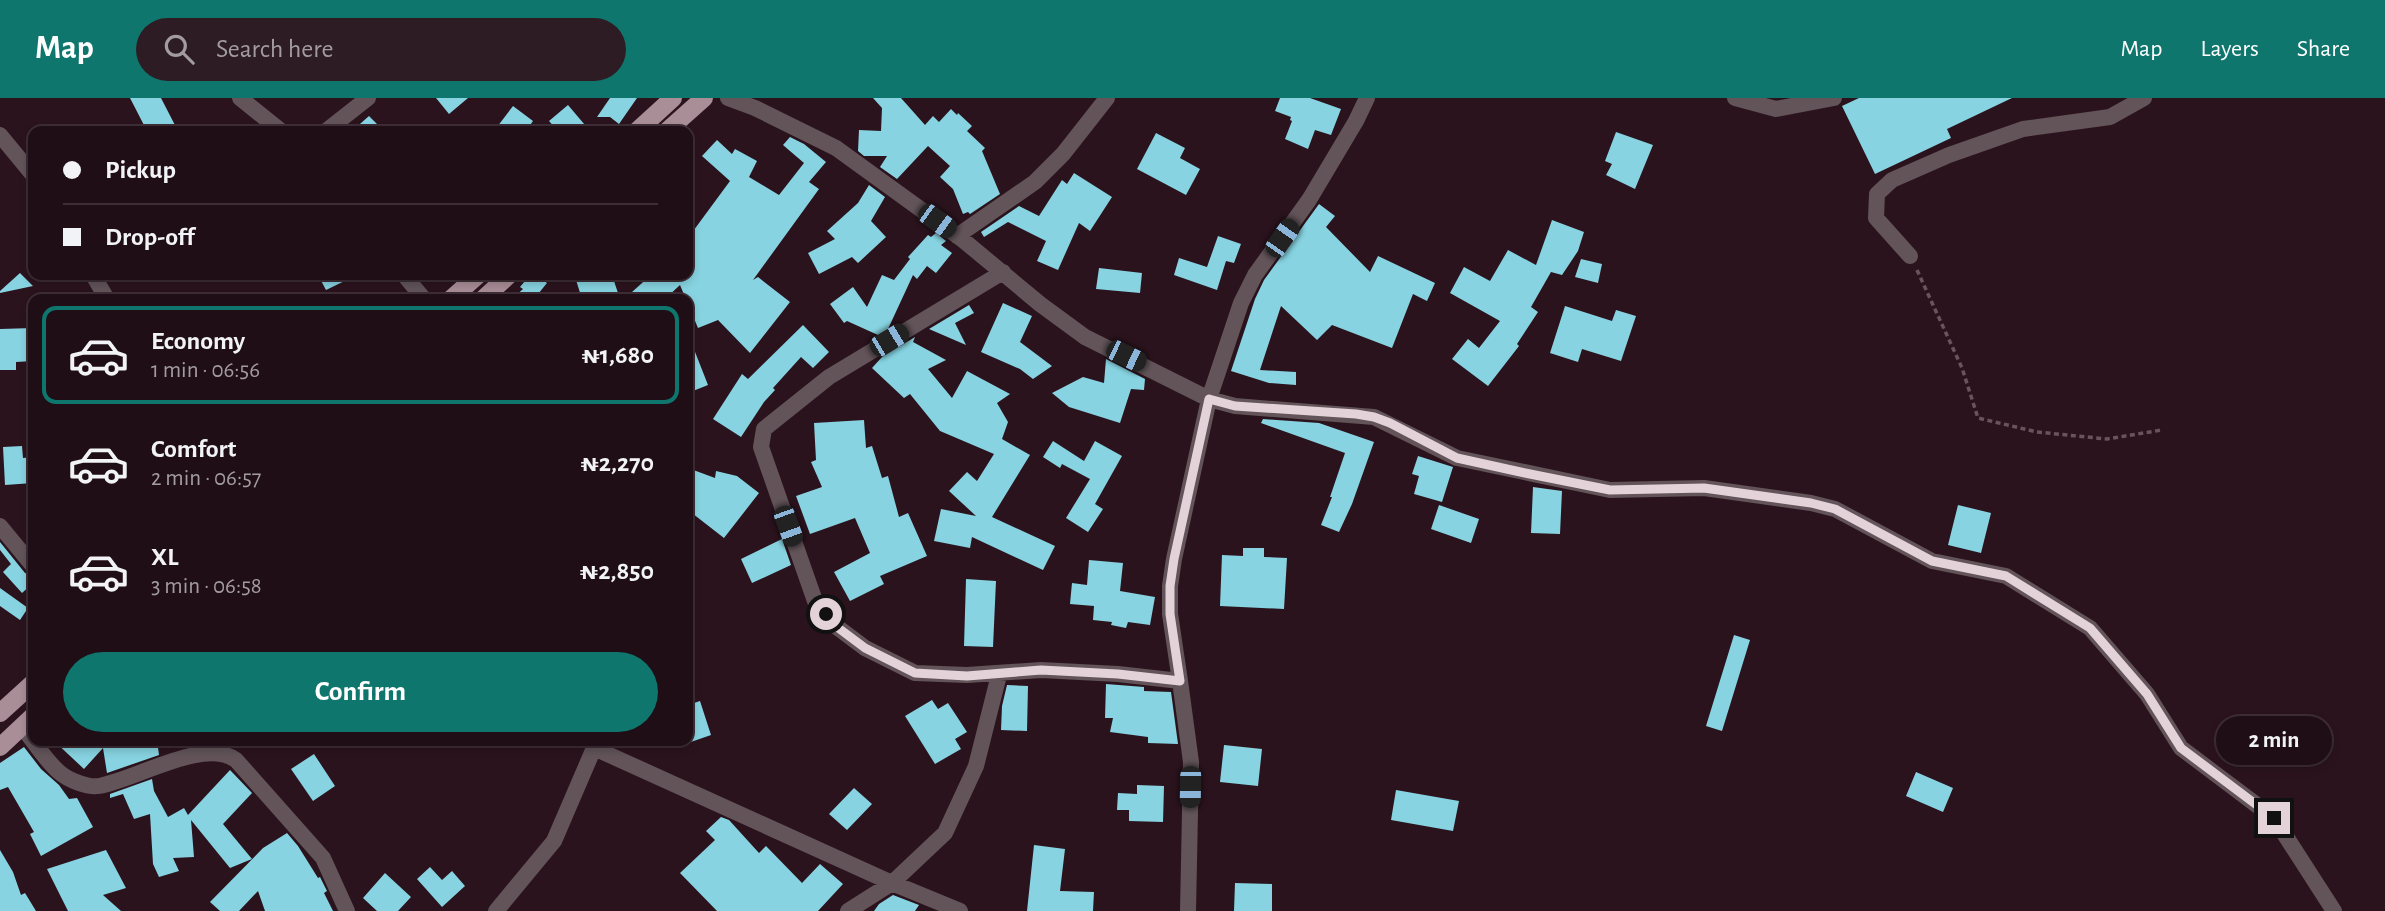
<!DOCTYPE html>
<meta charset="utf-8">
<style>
body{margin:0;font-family:"Alegreya Sans",sans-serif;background:#2d1c23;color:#f1f3f6;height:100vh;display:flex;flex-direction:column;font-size:26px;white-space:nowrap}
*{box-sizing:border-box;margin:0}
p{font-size:23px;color:#a29ca1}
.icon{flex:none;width:38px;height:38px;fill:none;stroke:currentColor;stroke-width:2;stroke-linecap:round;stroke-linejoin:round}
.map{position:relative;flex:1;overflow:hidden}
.sheet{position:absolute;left:28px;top:196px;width:665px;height:452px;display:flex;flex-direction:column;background:#200e16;border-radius:14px;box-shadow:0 4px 10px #0003,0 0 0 2px #3d2e35}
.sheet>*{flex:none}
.banner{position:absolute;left:28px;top:28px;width:665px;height:154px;border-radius:14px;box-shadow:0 4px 10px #0003,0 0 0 2px #3d2e35;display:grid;align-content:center;height:154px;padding:0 35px;background:#200e16}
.end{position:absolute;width:32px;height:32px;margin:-16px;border:9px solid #e4d2d9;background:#111;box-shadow:0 0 0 4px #111}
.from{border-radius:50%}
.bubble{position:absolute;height:49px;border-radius:24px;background:#200e16;box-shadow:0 4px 10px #0003,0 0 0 2px #3d2e35;font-size:23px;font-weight:600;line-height:49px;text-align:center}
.car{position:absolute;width:21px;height:42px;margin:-21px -10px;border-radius:9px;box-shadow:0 0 5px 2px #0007;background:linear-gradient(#222 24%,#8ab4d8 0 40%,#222 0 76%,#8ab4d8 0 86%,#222 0)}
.banner b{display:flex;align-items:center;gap:24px;height:66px;font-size:26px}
.banner b+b{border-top:2px solid #3d2e35}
.banner i{width:18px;height:18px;background:#f1f3f6}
ul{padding:12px 0 0;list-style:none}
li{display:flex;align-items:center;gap:21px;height:98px;margin:0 14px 10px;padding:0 21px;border:4px solid transparent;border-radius:14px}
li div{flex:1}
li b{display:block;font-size:26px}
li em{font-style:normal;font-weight:600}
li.current{border-color:#0f766e}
li>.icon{width:63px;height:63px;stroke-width:1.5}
.primary-button{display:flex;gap:14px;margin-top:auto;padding:14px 35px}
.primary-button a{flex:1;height:80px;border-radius:42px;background:#0f766e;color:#fff;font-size:28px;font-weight:600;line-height:80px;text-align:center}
header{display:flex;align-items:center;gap:42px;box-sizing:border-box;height:98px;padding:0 35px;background:#0f766e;color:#fff}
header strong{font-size:33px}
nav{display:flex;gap:38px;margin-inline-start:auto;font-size:24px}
.search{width:490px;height:63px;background:#2d1c23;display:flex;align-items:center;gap:18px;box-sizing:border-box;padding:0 24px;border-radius:38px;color:#a29ca1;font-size:26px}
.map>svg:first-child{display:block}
.building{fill:#87d3e1}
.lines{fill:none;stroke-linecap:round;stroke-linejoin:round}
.path{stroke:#69535c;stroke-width:3.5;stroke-dasharray:5 3.5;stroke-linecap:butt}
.street{stroke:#625459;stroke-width:16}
.primary{stroke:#a98d97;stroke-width:18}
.route{stroke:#e4d2d9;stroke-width:9}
</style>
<header>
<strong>Map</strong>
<div class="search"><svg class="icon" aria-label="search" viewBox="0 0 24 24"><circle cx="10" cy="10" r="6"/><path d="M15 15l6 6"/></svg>Search here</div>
<nav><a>Map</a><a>Layers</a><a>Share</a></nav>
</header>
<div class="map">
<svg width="2385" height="813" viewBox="0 0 2385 813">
<rect width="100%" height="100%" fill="#2b131d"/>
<path class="building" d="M130,0H161L178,33H147Z
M436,0H468L449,16Z
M610,0H637L619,26L610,19H597Z
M873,0H901L925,27L933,18L939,24L951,11L957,17L958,15L972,28L967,33L985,50L982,53L1000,96L970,116L968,114L963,116L953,91L940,79L950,68L928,48L897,81L880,69L887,58H864L858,53L859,32L881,33L882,10Z
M1280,0H1310L1341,11L1331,37L1315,32L1308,51L1285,41L1292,23L1290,22L1291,19L1275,13Z
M1859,0H2012L1947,31L1951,40L1875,76L1842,8Z
M568,7L590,33H558L549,23Z
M513,8L533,23L526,33H494Z
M369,18L384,33H352Z
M1616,34L1653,47L1635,91L1606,77L1612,66L1605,63Z
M1156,35L1185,50L1180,60L1200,71L1186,97L1137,71Z
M790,39L804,46L826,64L809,84L819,91L753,182L758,179L790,204L750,255L718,222L698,230L680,187L665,201H639L632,194L651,177H688V140L730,83L702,58L717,42L732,56L735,51L757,63L749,79L779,97L804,65L783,47Z
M1074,75L1112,99L1090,133L1079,125L1058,172L1037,163L1046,143L1008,124L984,139L981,134L1019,108L1039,118L1062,82L1067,86Z
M869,87L885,99L871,123L886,139L858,165L852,159L819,176L808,155L835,141L827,133L858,105Z
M1319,106L1335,118L1326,129L1370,174L1378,158L1435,185L1427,203L1413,196L1392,250L1332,227L1317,242L1281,208L1260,272L1296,274V287L1269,285L1231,273L1255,201L1264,182Z
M1552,122L1584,134L1578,153L1562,177L1551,174L1531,209L1538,214L1517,246L1519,248L1488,288L1452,261L1468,241L1479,250L1500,223L1450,195L1464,169L1490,183L1508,152L1536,167Z
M936,135L946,143L941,147L952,155L936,175L927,168L917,181L913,177L888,231L878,237L847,223L844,225L830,206L853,189L867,209L882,177L894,182L910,161L908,159L928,137L931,139Z
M1218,138L1241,146L1234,165L1226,163L1217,192L1174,177L1179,160L1207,169Z
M1581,161L1602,166L1598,185L1575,179Z
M1099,170L1142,175L1140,195L1096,191Z
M20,175L33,188L0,195V193Z
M318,177H357L326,192Z
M530,177H537L547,185L534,201H512L523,191L520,189Z
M592,177H612L620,201H582L576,182Z
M1003,205L1032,218L1020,244L1052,268L1033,281L1020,271L981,254Z
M969,207L974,215L955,225L966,247L929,231Z
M1565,208L1612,223L1616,212L1636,218L1621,263L1582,251L1578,264L1550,255Z
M803,227L829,254L813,270L801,259L773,290L775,292L764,304L741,339L713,321L742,276L748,281Z
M33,230V263L16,264V272H0V231Z
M688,236L708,287L688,295Z
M915,239L913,244L946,262L928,271L952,300L967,273L1010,296L997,305L1008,324L1002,341L1030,357L992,419L1055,448L1043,472L972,439L970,450L934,443L941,411L976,418L949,393L967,374L977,383L994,356L940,333L910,296L904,300L872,270L882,259Z
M1106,261L1145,281L1144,292L1131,291L1120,325L1069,309L1052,295L1083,279L1104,285Z
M1263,321L1319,325L1374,344L1352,406L1339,434L1321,427L1332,399H1330L1345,355L1261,325Z
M864,322L866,350L872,348L882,380L888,378L899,419L908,415L927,458L880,478L884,486L850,503L834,474L870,455L855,420L810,436L796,398L822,389L811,364L816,362L814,325Z
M1053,343L1084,363L1095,343L1122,358L1095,406L1103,411L1088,434L1066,420L1090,381L1062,366L1060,370L1043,359Z
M22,348L23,360L33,359V385L5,387L3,349Z
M1418,358L1453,369L1442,404L1414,396L1419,378L1412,376Z
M688,370L715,380L716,373L737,378L759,395L724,440L688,412Z
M1533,389L1562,393L1560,436L1531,435Z
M1439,407L1479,421L1471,445L1431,431Z
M1958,407L1991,415L1981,455L1948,447Z
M782,441L791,467L752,485L741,461Z
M0,444L25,475L33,478V485L22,495L3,474L11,466L0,452Z
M1243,450H1264V459L1287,460L1284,511L1220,508L1222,457L1243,458Z
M1089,462L1123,465L1120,493L1155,499L1150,527L1128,524L1126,530L1111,527L1112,524L1093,522L1094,508L1070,506L1072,485L1087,487Z
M966,481L996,483L993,549L964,548Z
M0,490L28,510L20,522L0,508Z
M1734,537L1750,542L1722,633L1706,628Z
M1106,586L1144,589V593L1171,594L1178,646L1148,645V639L1110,634L1113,620H1105Z
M1007,587L1028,588L1027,633L1001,632L1002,608Z
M932,602L938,611L948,605L967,634L955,641L961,651L935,666L905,618Z
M700,603L711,637L688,645V607Z
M53,642H157L159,657L107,675L103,650L84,671Z
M1224,647L1262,651L1258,688L1220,684Z
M24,649L41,671L59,687L69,701L77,700L93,729L41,758L30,736L34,734L8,689L0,692V665Z
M314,656L335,688L313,703L291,671Z
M230,672L252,695L223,726L252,761L230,770L191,722L194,759L173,760L179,773L159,779L153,766L150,716L134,721L123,696L110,700V696L152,681L154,693L168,719L184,710L188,717Z
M1916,674L1953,690L1943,714L1906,698Z
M1137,687L1164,688L1163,724L1129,723V712H1117L1118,695L1137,696Z
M854,690L872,706L847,732L829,716Z
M1396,692L1459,703L1453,733L1391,722Z
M721,719L729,722L759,755L766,748L802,785L820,766L843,786L818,813H717L680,775L715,742L706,733Z
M287,735L298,748L318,780L320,779L327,793L324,795L333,813H265L258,793L239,813H220L210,804L263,750Z
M1034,747L1065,751L1060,793L1094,794L1093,813H1027Z
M0,752L13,774L21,797L25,795L36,813H0Z
M106,752L126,790L103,797L121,813H68L47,771Z
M430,769L442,782L452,773L465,788L442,809L417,781Z
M385,775L411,799L398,813H377L363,800Z
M1235,785L1272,786V813H1234Z
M893,797L919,807L915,813H874L879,806Z"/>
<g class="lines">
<path class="path" d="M1917,172L1962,270L1978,320L2037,334L2107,341L2162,332"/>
<path class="street" d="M240,0L281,33
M728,0L755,10L836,50L963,142L1040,206L1085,239L1209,301L1235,308L1374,319L1457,360L1610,392L1704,390L1811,405L1835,411L1932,463L2006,478L2090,530L2147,596L2181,650L2274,720L2334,813
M1735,0L1776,11L1834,0
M326,33L368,0
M0,37L33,77
M957,138L1035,84L1063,56L1107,0
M1910,158L1876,120L1877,96L1892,82L1949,57L2023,31L2110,19L2144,0
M1003,174L829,279L764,331L761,349L815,503L837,529L865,550L915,575L967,577L1041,572L1118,576L1180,583L1170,516V488L1174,461L1209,301L1241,205L1255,177L1309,102L1356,23L1367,0
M93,177L107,201
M404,177L424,201
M0,428L33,468
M1180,583L1191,664L1188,813
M22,629C34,643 45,662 59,674C68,682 88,690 99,688C135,682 204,639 236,662L323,760L347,813
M591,642L594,650L892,785L960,813
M496,813L554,743L594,650
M848,813L892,785L945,735L976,668L999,577"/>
<path class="primary" d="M637,33L673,0
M667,33L704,0
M451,201L478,177
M483,201L509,177
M0,615L33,585
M0,649L33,618"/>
</g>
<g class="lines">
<path class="route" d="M826,516L837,529L865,550L915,575L967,578L1041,572L1118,576L1180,583L1170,516V488L1174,461L1209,301L1235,308L1356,316L1374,319L1390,325L1457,360L1525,375L1610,392L1704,390L1811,405L1835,411L1932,463L2006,478L2090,530L2147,596L2181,650L2274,720"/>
</g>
</svg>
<i class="end from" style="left:826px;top:516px"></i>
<i class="end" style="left:2274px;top:720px"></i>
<div class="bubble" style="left:2216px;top:618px;width:116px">2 min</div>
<i class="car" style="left:937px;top:123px;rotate:126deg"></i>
<i class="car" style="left:1282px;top:140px;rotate:35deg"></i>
<i class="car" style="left:889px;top:242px;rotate:59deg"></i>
<i class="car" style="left:1126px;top:258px;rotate:116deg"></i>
<i class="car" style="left:788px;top:428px;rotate:160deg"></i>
<i class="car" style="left:1190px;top:689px;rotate:181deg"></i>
<div class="banner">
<b><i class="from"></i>Pickup</b>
<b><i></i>Drop-off</b>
</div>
<section class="sheet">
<ul>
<li class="current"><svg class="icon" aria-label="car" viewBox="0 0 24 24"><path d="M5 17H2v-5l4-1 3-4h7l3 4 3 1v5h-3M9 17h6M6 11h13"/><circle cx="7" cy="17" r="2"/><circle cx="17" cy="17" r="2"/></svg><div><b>Economy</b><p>1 min · 06:56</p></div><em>₦1,680</em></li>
<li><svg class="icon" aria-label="car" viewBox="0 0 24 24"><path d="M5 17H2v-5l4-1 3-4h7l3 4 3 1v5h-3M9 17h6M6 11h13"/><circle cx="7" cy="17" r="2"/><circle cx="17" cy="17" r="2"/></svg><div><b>Comfort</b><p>2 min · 06:57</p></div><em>₦2,270</em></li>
<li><svg class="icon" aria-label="car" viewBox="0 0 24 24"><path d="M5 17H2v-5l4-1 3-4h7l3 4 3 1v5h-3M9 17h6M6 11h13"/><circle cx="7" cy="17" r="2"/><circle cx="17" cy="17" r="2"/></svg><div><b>XL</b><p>3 min · 06:58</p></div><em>₦2,850</em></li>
</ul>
<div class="primary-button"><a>Confirm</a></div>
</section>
</div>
